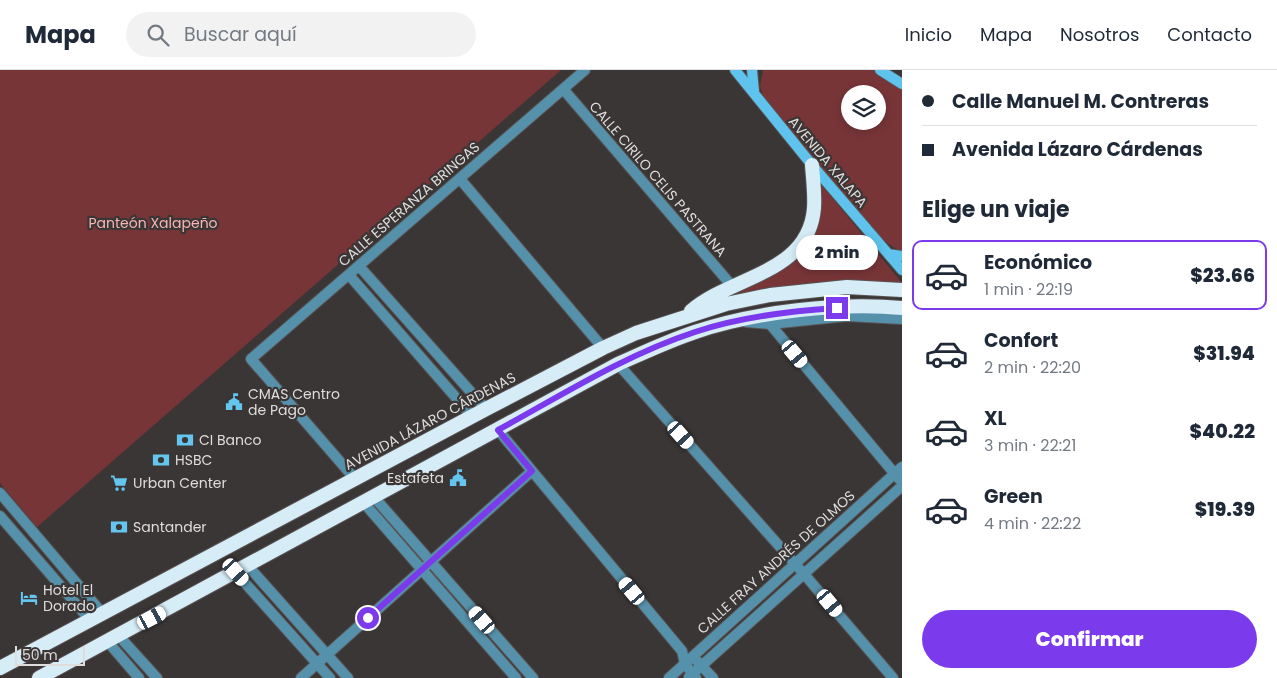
<!DOCTYPE html>
<html lang="es">
<meta charset="utf-8">
<style>
body{margin:0;font-family:Poppins,sans-serif;background:#f2f2f3;color:#1f2937;height:100vh;display:flex;flex-direction:column;font-size:19px;white-space:nowrap}
*{box-sizing:border-box;margin:0}
p{font-size:16px;color:#747a83}
.icon{flex:none;width:28px;height:28px;fill:none;stroke:currentColor;stroke-width:2;stroke-linecap:round;stroke-linejoin:round}
.map{position:relative;flex:1;overflow:hidden}
.side{display:flex;flex-direction:column;background:#fff;width:375px}
.side>*{flex:none}
.guide{display:grid;align-content:center;height:110px;padding:0 20px;background:#fff}
.buttons{position:absolute;left:841px;top:15px;display:grid;gap:10px}
.buttons a{display:grid;place-items:center;width:45px;height:45px;border-radius:50%;background:#fff;box-shadow:0 2px 8px #0003;font-size:25px}
.scale{position:absolute;left:15px;bottom:12px;width:70px;box-sizing:border-box;padding-left:5px;border:2px solid #dfdddc;border-top:0;font-size:14px;line-height:18px;white-space:nowrap;color:#dfdddc;-webkit-text-stroke:4px #3b3636;paint-order:stroke}
.end{position:absolute;width:22px;height:22px;margin:-11px;border:6px solid #7c3aed;background:#fff;box-shadow:0 0 0 2px #fff}
.from{border-radius:50%}
.bubble{position:absolute;height:35px;border-radius:18px;background:#fff;box-shadow:0 2px 8px #0003;font-size:16px;font-weight:800;line-height:35px;text-align:center}
.car{position:absolute;width:15px;height:30px;margin:-15px -8px;border-radius:6px;box-shadow:0 0 4px 1px #0007;background:linear-gradient(#fff 24%,#345 0 40%,#fff 0 76%,#345 0 86%,#fff 0)}
.guide b{display:flex;align-items:center;gap:18px;height:48px;font-size:19px}
.guide b+b{border-top:1px solid #e0e1e3}
.guide i{width:12px;height:12px;background:#1f2937}
ul{padding:0;list-style:none}
li{display:flex;align-items:center;gap:15px;height:70px;margin:0 10px 8px;padding:0 10px;border:2px solid transparent;border-radius:10px}
li div{flex:1}
li b{display:block;font-size:19px}
li em{font-style:normal;font-weight:800}
li.current{border-color:#7c3aed}
li>.icon{width:45px;height:45px;stroke-width:1.5}
h2{padding:0 20px;font-size:22px;line-height:60px}
.primary-button{display:flex;gap:10px;margin-top:auto;padding:10px 20px}
.primary-button a{flex:1;height:58px;border-radius:30px;background:#7c3aed;color:#fff;font-size:20px;font-weight:800;line-height:58px;text-align:center}
header{display:flex;align-items:center;gap:30px;box-sizing:border-box;height:70px;padding:0 25px;background:#fff;border-bottom:1px solid #e0e1e3}
header strong{font-size:24px}
nav{display:flex;gap:28px;margin-inline-start:auto;font-size:18px}
.search{width:350px;height:45px;background:#f2f2f3;display:flex;align-items:center;gap:12px;box-sizing:border-box;padding:0 18px;border-radius:28px;color:#747a83;font-size:19px}
main{display:flex;flex:1;min-height:0}
.map>svg:first-child{display:block}
.green{fill:#783538;fill-rule:evenodd}
.lines{fill:none;stroke-linecap:round;stroke-linejoin:round}
.minor-casing{stroke:#595454;stroke-width:12}
.tertiary-casing{stroke:#595454;stroke-width:12}
.secondary-casing{stroke:#595454;stroke-width:12}
.trunk-casing{stroke:#595454;stroke-width:16}
.minor{stroke:#5691ab;stroke-width:10}
.tertiary{stroke:#5691ab;stroke-width:10}
.secondary{stroke:#5fc3ed;stroke-width:10}
.trunk{stroke:#d6ecf6;stroke-width:14}
.route{stroke:#7c3aed;stroke-width:6}
.labels{text-anchor:middle;dominant-baseline:central;stroke-width:4.5;stroke-linejoin:round;paint-order:stroke}
.street-label{font-size:14px;fill:#dfdddc;stroke:#3b3636}
.park-label{font-size:14px;fill:#f8b4b4;stroke:#3b3636}
.poi-label{font-size:14px;fill:#dfdddc;stroke:#3b3636;text-anchor:start}
</style>
<header>
<strong>Mapa</strong>
<div class="search"><svg class="icon" aria-label="search" viewBox="0 0 24 24"><circle cx="10" cy="10" r="6"/><path d="M15 15l6 6"/></svg>Buscar aquí</div>
<nav><a>Inicio</a><a>Mapa</a><a>Nosotros</a><a>Contacto</a></nav>
</header>
<main>
<div class="map">
<svg width="902" height="608" viewBox="0 0 902 608">
<rect width="100%" height="100%" fill="#3b3636"/>
<path class="green" d="M0,0H561L37,457L0,413Z
M763,0H874L902,18V183L874,164L764,31L760,16ZM850,24H878V51H850Z
M820,113L902,213C844,208 787,215 730,225L796,186Z"/>
<g class="lines">
<g class="minor-casing">
<path id="minor" d="M564,20L732,216
M460,109L603,278
M359,196L486,339
M349,205L472,346
M770,254L899,409
M618,294L804,504L893,608
M498,360L682,581L685,594L696,608
M355,409L251,289L585,0
M0,423L102,543
M374,427L533,608
M364,433L516,608
M0,446L90,550
M248,496L348,608
M236,503L330,608
M119,566L157,608
M108,572L139,608
M697,591L713,608
M689,607L902,416
M301,608L532,401
M669,608L902,397"/>
</g>
<g class="tertiary-casing">
<path id="tertiary" d="M746,252L770,254L847,246L902,249"/>
</g>
<g class="secondary-casing">
<path id="secondary" d="M735,0L812,95L902,200
M752,0L754,21
M880,0L902,14
M888,184L902,186"/>
</g>
<g class="trunk-casing">
<path id="trunk" d="M691,241C731,206 809,204 814,138C815,124 813,109 812,95
M0,598L486,339L603,278L636,263L726,234L770,225L847,217L902,220
M39,608L618,294C643,283 668,271 695,262C754,242 840,232 902,238"/>
</g>
<use href="#minor" class="minor"/>
<use href="#tertiary" class="tertiary"/>
<use href="#secondary" class="secondary"/>
<use href="#trunk" class="trunk"/>
</g>
<g class="lines">
<path class="route" d="M368,548L532,401L498,360C562,325 625,285 695,262C740,247 790,241 837,238"/>
</g>
<defs>
<g id="civic-bare" transform="scale(1.35)"><path d="M-.6-6.5H3V-4.5H.6V-3L4-1V1h2V6H-6V1h2V-1L-.6-3ZM-1.2 2.5V6h2.4V2.5Z" fill="#64c5ee" stroke="#3b3636" stroke-width="2.5" paint-order="stroke"/></g>
<g id="bank-bare" transform="scale(1.35)"><path d="M-6-4H6V4H-6ZM0-2.3a2.3 2.3 0 1 0 0 4.6a2.3 2.3 0 1 0 0-4.6Z" fill="#64c5ee" stroke="#3b3636" stroke-width="2.5" paint-order="stroke"/></g>
<g id="supermarket-bare" transform="scale(1.35)"><path d="M-6-5.5h2.5l.6 2H6L4.5 2H-2.5L-4.4-4H-6ZM-1.5 3.2a1.3 1.3 0 1 0 .1 0ZM3 3.2a1.3 1.3 0 1 0 .1 0Z" fill="#64c5ee" stroke="#3b3636" stroke-width="2.5" paint-order="stroke"/></g>
<g id="hotel-bare" transform="scale(1.35)"><path d="M-6-4.5h1.5V1H6V5H4.5V3h-9V5H-6ZM-4 0a1.8 1.8 0 1 1 3.6 0ZM.5 0V-2.5h3Q6-2.5 6 0Z" fill="#64c5ee" stroke="#3b3636" stroke-width="2.5" paint-order="stroke"/></g>
</defs>
<g fill-rule="evenodd">
<use href="#civic-bare" x="234" y="332"/>
<use href="#bank-bare" x="185" y="370"/>
<use href="#bank-bare" x="161" y="390"/>
<use href="#civic-bare" x="458" y="408"/>
<use href="#supermarket-bare" x="119" y="413"/>
<use href="#bank-bare" x="119" y="457"/>
<use href="#hotel-bare" x="29" y="528"/>
</g>
<g class="labels">
<g class="street-label">
<text transform="translate(828 92) rotate(50)">AVENIDA XALAPA</text>
<text transform="translate(658 109) rotate(49)">CALLE CIRILO CELIS PASTRANA</text>
<text transform="translate(409 134) rotate(-41)">CALLE ESPERANZA BRINGAS</text>
<text transform="translate(430 351) rotate(-28)">AVENIDA LÁZARO CÁRDENAS</text>
<text transform="translate(776 492) rotate(-42)">CALLE FRAY ANDRÉS DE OLMOS</text>
</g>
<g class="park-label">
<text x="153" y="153">Panteón Xalapeño</text>
</g>
<g class="poi-label">
<text x="248" y="324">CMAS Centro<tspan x="248" dy="16">de Pago</tspan></text>
<text x="199" y="370">CI Banco</text>
<text x="175" y="390">HSBC</text>
<text x="444" y="408" text-anchor="end">Estafeta</text>
<text x="133" y="413">Urban Center</text>
<text x="133" y="457">Santander</text>
<text x="43" y="520">Hotel El<tspan x="43" dy="16">Dorado</tspan></text>
</g>
</g>
</svg>
<div class="buttons">
<a><svg class="icon" aria-label="layers" viewBox="0 0 24 24"><path d="M12 4l9 5-9 5-9-5zM3 14l9 5 9-5"/></svg></a>
</div>
<div class="scale">50 m</div>
<i class="end from" style="left:368px;top:548px"></i>
<i class="end" style="left:837px;top:238px"></i>
<div class="bubble" style="left:796px;top:165px;width:82px">2 min</div>
<i class="car" style="left:795px;top:284px;rotate:140deg"></i>
<i class="car" style="left:681px;top:365px;rotate:138deg"></i>
<i class="car" style="left:236px;top:502px;rotate:138deg"></i>
<i class="car" style="left:632px;top:521px;rotate:320deg"></i>
<i class="car" style="left:830px;top:533px;rotate:140deg"></i>
<i class="car" style="left:152px;top:548px;rotate:62deg"></i>
<i class="car" style="left:482px;top:550px;rotate:319deg"></i>
</div>
<section class="side">
<div class="guide">
<b><i class="from"></i>Calle Manuel M. Contreras</b>
<b><i></i>Avenida Lázaro Cárdenas</b>
</div>
<h2>Elige un viaje</h2>
<ul>
<li class="current"><svg class="icon" aria-label="car" viewBox="0 0 24 24"><path d="M5 17H2v-5l4-1 3-4h7l3 4 3 1v5h-3M9 17h6M6 11h13"/><circle cx="7" cy="17" r="2"/><circle cx="17" cy="17" r="2"/></svg><div><b>Económico</b><p>1 min · 22:19</p></div><em>$23.66</em></li>
<li><svg class="icon" aria-label="car" viewBox="0 0 24 24"><path d="M5 17H2v-5l4-1 3-4h7l3 4 3 1v5h-3M9 17h6M6 11h13"/><circle cx="7" cy="17" r="2"/><circle cx="17" cy="17" r="2"/></svg><div><b>Confort</b><p>2 min · 22:20</p></div><em>$31.94</em></li>
<li><svg class="icon" aria-label="car" viewBox="0 0 24 24"><path d="M5 17H2v-5l4-1 3-4h7l3 4 3 1v5h-3M9 17h6M6 11h13"/><circle cx="7" cy="17" r="2"/><circle cx="17" cy="17" r="2"/></svg><div><b>XL</b><p>3 min · 22:21</p></div><em>$40.22</em></li>
<li><svg class="icon" aria-label="car" viewBox="0 0 24 24"><path d="M5 17H2v-5l4-1 3-4h7l3 4 3 1v5h-3M9 17h6M6 11h13"/><circle cx="7" cy="17" r="2"/><circle cx="17" cy="17" r="2"/></svg><div><b>Green</b><p>4 min · 22:22</p></div><em>$19.39</em></li>
</ul>
<div class="primary-button"><a>Confirmar</a></div>
</section>
</main>
